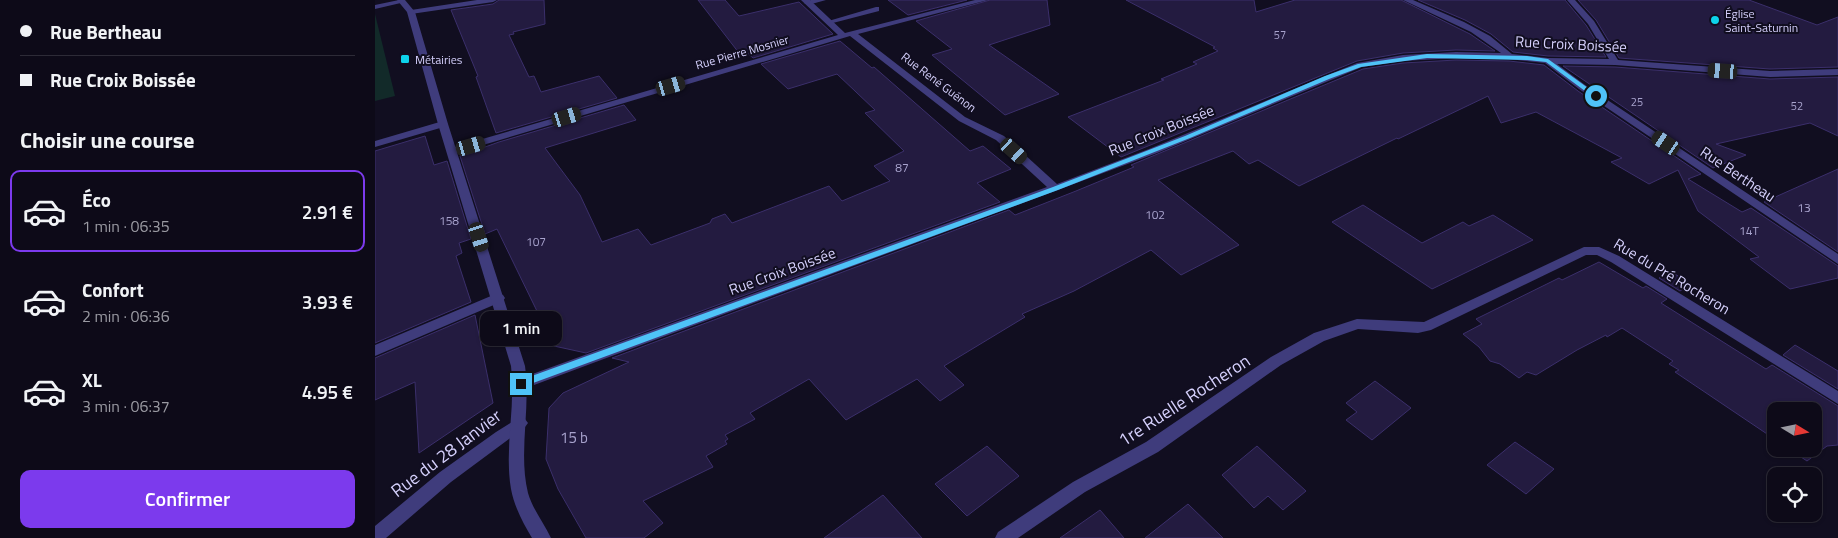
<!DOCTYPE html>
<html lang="fr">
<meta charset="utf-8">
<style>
body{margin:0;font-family:"Titillium Web",sans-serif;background:#161321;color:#f1f3f6;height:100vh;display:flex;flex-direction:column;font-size:19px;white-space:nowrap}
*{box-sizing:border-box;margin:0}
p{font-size:16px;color:#9a9aa2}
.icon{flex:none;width:28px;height:28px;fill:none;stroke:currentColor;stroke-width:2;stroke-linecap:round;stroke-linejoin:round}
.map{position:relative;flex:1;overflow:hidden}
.details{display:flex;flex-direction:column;background:#0d0a18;width:375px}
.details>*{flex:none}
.top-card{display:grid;align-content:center;height:110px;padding:0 20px;background:#0d0a18}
.needle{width:32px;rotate:100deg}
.tools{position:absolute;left:1392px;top:402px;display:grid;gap:10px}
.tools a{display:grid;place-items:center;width:55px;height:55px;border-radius:10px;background:#0d0a18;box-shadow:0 1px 4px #0004,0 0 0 1px #2d2b37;font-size:25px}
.end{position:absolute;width:22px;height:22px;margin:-11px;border:6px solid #4fc3f7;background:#111;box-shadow:0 0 0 2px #111}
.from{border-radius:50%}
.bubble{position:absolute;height:35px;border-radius:10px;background:#0d0a18;box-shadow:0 1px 4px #0004,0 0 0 1px #2d2b37;font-size:16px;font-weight:600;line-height:35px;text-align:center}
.car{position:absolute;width:15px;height:30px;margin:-15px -8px;border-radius:6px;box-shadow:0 0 4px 1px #0007;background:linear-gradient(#222 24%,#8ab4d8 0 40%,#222 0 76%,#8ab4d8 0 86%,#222 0)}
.top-card b{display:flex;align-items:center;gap:18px;height:48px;font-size:19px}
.top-card b+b{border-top:1px solid #2d2b37}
.top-card i{width:12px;height:12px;background:#f1f3f6}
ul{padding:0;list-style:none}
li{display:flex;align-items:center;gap:15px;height:82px;margin:0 10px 8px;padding:0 10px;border:2px solid transparent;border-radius:10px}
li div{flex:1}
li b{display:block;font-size:19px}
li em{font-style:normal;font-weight:600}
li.on{border-color:#7c3aed}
li>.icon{width:45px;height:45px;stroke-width:1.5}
h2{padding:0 20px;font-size:22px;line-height:60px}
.primary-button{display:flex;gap:10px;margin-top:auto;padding:10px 20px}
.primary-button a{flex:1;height:58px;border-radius:10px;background:#7c3aed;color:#fff;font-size:20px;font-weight:600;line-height:58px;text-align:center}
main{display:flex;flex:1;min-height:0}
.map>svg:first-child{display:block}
.green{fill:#122a29}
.building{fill:#231b40;stroke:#3b2f6b}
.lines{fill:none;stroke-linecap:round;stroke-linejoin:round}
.service{fill:#3f3c7c;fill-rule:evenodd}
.minor{fill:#3f3c7c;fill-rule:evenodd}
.tertiary{fill:#3f3c7c;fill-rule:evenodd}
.route{fill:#4fc3f7}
.poi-dot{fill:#0dd3eb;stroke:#110e20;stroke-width:2}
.labels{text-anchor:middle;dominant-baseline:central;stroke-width:4;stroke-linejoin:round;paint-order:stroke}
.far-number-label{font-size:11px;fill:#a8a3cd}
.far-poi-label{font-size:12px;fill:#d5d0fc;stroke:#110e20;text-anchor:start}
.far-street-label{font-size:12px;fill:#d5d0fc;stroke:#110e20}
.number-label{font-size:12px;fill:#a8a3cd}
.street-label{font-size:15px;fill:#d5d0fc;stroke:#110e20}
.near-number-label{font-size:15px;fill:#a8a3cd}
.near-street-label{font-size:18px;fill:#d5d0fc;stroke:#110e20}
</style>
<main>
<section class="details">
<div class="top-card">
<b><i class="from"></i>Rue Bertheau</b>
<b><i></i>Rue Croix Boissée</b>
</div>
<h2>Choisir une course</h2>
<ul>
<li class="on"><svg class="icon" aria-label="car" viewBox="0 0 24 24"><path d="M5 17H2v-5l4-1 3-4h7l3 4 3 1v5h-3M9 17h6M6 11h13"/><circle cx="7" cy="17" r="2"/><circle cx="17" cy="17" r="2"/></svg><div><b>Éco</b><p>1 min · 06:35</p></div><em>2.91 €</em></li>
<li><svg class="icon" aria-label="car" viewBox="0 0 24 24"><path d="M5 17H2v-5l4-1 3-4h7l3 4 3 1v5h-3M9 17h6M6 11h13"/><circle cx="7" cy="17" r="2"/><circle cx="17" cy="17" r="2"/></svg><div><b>Confort</b><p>2 min · 06:36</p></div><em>3.93 €</em></li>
<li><svg class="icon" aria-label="car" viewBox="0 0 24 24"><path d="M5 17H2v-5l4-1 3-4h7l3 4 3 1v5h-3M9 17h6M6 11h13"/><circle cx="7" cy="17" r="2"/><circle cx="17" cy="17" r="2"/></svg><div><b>XL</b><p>3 min · 06:37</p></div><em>4.95 €</em></li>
</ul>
<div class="primary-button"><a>Confirmer</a></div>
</section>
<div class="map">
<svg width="1463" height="538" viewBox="0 0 1463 538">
<rect width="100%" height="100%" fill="#110e20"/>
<path class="green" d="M0,14L20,96L0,101Z"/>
<path class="building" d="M124,0H169L170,24L138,32L139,34L134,35L154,77L159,76L166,92L224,76L242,98L121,133L101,77L103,76L76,10L118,4Z
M323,0H350L364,16L424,2L458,34L378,58L368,49L364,53Z
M513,0H592L533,15Z
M615,0H672L675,25L614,45L684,94L630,115L557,55L577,49L541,21Z
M751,0H879L881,12L920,0H1026L1095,34L1120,51L1081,50L1028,53L982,61L746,157L693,117L789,80L786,79L822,64L818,62L843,51L838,48L840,47Z
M1043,0H1190L1211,25L1231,57L1173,56L1138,52L1116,34L1090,20Z
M1203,0H1374L1442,25L1463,17V67L1395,69L1244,58L1221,20Z
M465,41L497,68L499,67L595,151L608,146L636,169L602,183L625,202L211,353L179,346L122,229L110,234L85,156L124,142L249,105L261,120L170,148L205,195L227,242L263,229L276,245L335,223L337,219L350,214L357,223L454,186L467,201L515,181L499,166L529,151L490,113L500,110L462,74L413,89L386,64Z
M1081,60L1134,61L1169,65L1203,91L1326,174L1313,179L1367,212L1376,208L1463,266V278L1415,289L1375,259L1384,257L1323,211L1303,170L1274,184L1236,162L1247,158L1161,112L1126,123L1113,96L1023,139L1022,138L924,186L883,160L874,164L858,151L783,180L864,245L806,275L776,250L699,291L647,314L650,317L569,366L589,385L565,401L542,379L471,420L434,379L375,413L380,419L350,435L353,439L350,441L352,444L331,456L338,467L268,501L288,523L269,538H211L183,489L171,459L174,408L188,393L254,362L237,358L634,210L640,215L701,191L759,167L756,165L988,69L1028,63Z
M1188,66L1240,67L1395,79L1463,77V136L1435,123L1341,144L1371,155L1338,168Z
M50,136L59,165L72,161L96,239L84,243L87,253L81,256L96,302L0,343V151Z
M1463,169V252L1389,202Z
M988,205L1047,243L1088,222L1094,226L1118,215L1158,240L1057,289L957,222Z
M1224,262L1268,288L1271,286L1292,299L1286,303L1391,369L1397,365L1463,406V445L1452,446L1432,461L1414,449H1439V411H1401V440L1300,372L1304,370L1294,364L1298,361L1247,328L1232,337L1231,335L1202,350L1161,375L1152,372L1144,378L1125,364L1115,361L1104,347L1088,334L1107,324L1101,319L1184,278L1187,280Z
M1295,271L1316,284L1305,291L1284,278Z
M100,315L118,403L44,453L40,382L0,400V358Z
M1420,345L1463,371V389L1408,355Z
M1000,381L1036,408L997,440L971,420L982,412L971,403Z
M1140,442L1179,469L1151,494L1112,465Z
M612,446L644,476L592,516L560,484Z
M882,446L931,491L908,510L893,496L879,508L847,475Z
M508,495L547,538H449Z
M813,504L848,538H770Z
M725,510L749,538H685Z"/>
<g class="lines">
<path class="service" d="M436,0H451L433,5L429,3Z
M501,7H504V11L454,24L450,22Z
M123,293L128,295L130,298L128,301L0,356V345Z"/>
<path class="minor" d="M24,0L30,2L0,9V5Z
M102,0H122L118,2L36,14L32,12L36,10Z
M426,0H435L470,33L600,0H613L483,34L590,117L629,136L682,184L774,149L982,63L1028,55L1081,52L1126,53L1096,32L1028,0H1038L1089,22L1115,36L1137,54L1173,58L1234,59L1213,24L1192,0H1200L1219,21L1243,60L1395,71L1463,69V75L1395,77L1240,65L1182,64L1210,85L1463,254V264L1204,89L1170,63L1134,59L1081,58L1028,61L987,67L782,153L151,388L146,390L141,388L139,384L141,380L672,187L621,140L584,121L475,36L81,153L77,154L72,151L73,149L463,35Z
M68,121L73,124L72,126L0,147V141Z
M1209,247H1224L1244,256L1463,391V404L1236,262L1222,255H1211L1056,330L1043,333L983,329L949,341L906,365L783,452L710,492L643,538H620L623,532L698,482L771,442L896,357L939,333L982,319L1049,322Z
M145,417L150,419L153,423L150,427L76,482L11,538H0V526L65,472L121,432Z"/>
<path class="tertiary" d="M22,0H30L40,12L73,124L150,366C156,408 143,452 153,493C158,510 169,523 176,538H157C148,523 139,506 136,489C129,448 141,407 136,366L63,124L32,12Z"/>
</g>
<path class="route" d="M1052,54L1152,56L1173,59L1224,96L1218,97L1171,62L1152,60L1052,58L986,67L954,79L815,138L683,190L150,386L146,387L142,384L143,381L678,187L810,136L950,76L983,64Z"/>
<g class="poi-dot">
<circle cx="1340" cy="20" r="5"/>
<rect x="25" y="54" width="10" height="10" rx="2.5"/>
</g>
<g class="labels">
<g class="far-number-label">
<text x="905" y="35">57</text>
<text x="1262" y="102">25</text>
<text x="1422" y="106">52</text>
</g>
<g class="far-poi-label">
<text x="1350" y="13">Église<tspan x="1350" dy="14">Saint-Saturnin</tspan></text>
<text x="40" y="59">Métairies</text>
</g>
<g class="far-street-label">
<text transform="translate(367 52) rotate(-16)">Rue Pierre Mosnier</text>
<text transform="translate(564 82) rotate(37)">Rue René Guénon</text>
</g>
<g class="number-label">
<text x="527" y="167">87</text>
<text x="1429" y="207">13</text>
<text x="780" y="214">102</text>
<text x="74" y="220">158</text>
<text x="1374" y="230">14T</text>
<text x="161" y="241">107</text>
</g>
<g class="street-label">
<text transform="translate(1196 44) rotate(3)">Rue Croix Boissée</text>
<text transform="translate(786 130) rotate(-22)">Rue Croix Boissée</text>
<text transform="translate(1363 174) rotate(34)">Rue Bertheau</text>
<text transform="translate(407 271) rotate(-20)">Rue Croix Boissée</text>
<text transform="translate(1297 276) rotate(31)">Rue du Pré Rocheron</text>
</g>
<g class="near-number-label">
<text x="199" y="437">15 b</text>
</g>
<g class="near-street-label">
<text transform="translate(809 400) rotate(-33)">1re Ruelle Rocheron</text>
<text transform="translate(71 453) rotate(-37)">Rue du 28 Janvier</text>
</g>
</g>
</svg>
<div class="tools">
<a><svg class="needle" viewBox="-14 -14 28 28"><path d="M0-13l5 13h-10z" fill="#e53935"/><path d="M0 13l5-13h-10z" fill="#9a9aa2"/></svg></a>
<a><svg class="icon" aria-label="locate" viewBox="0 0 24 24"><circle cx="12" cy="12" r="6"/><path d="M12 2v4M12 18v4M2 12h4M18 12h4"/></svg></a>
</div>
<i class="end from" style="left:1221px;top:96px"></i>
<i class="end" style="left:146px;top:384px"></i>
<div class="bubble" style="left:105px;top:311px;width:82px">1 min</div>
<i class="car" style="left:1348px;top:71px;rotate:274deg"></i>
<i class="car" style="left:296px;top:86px;rotate:74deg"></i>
<i class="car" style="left:192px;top:117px;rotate:73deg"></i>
<i class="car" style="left:1291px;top:143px;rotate:304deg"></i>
<i class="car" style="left:96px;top:146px;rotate:74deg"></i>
<i class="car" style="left:639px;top:151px;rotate:132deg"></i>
<i class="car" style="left:104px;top:237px;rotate:162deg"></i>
</div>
</main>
